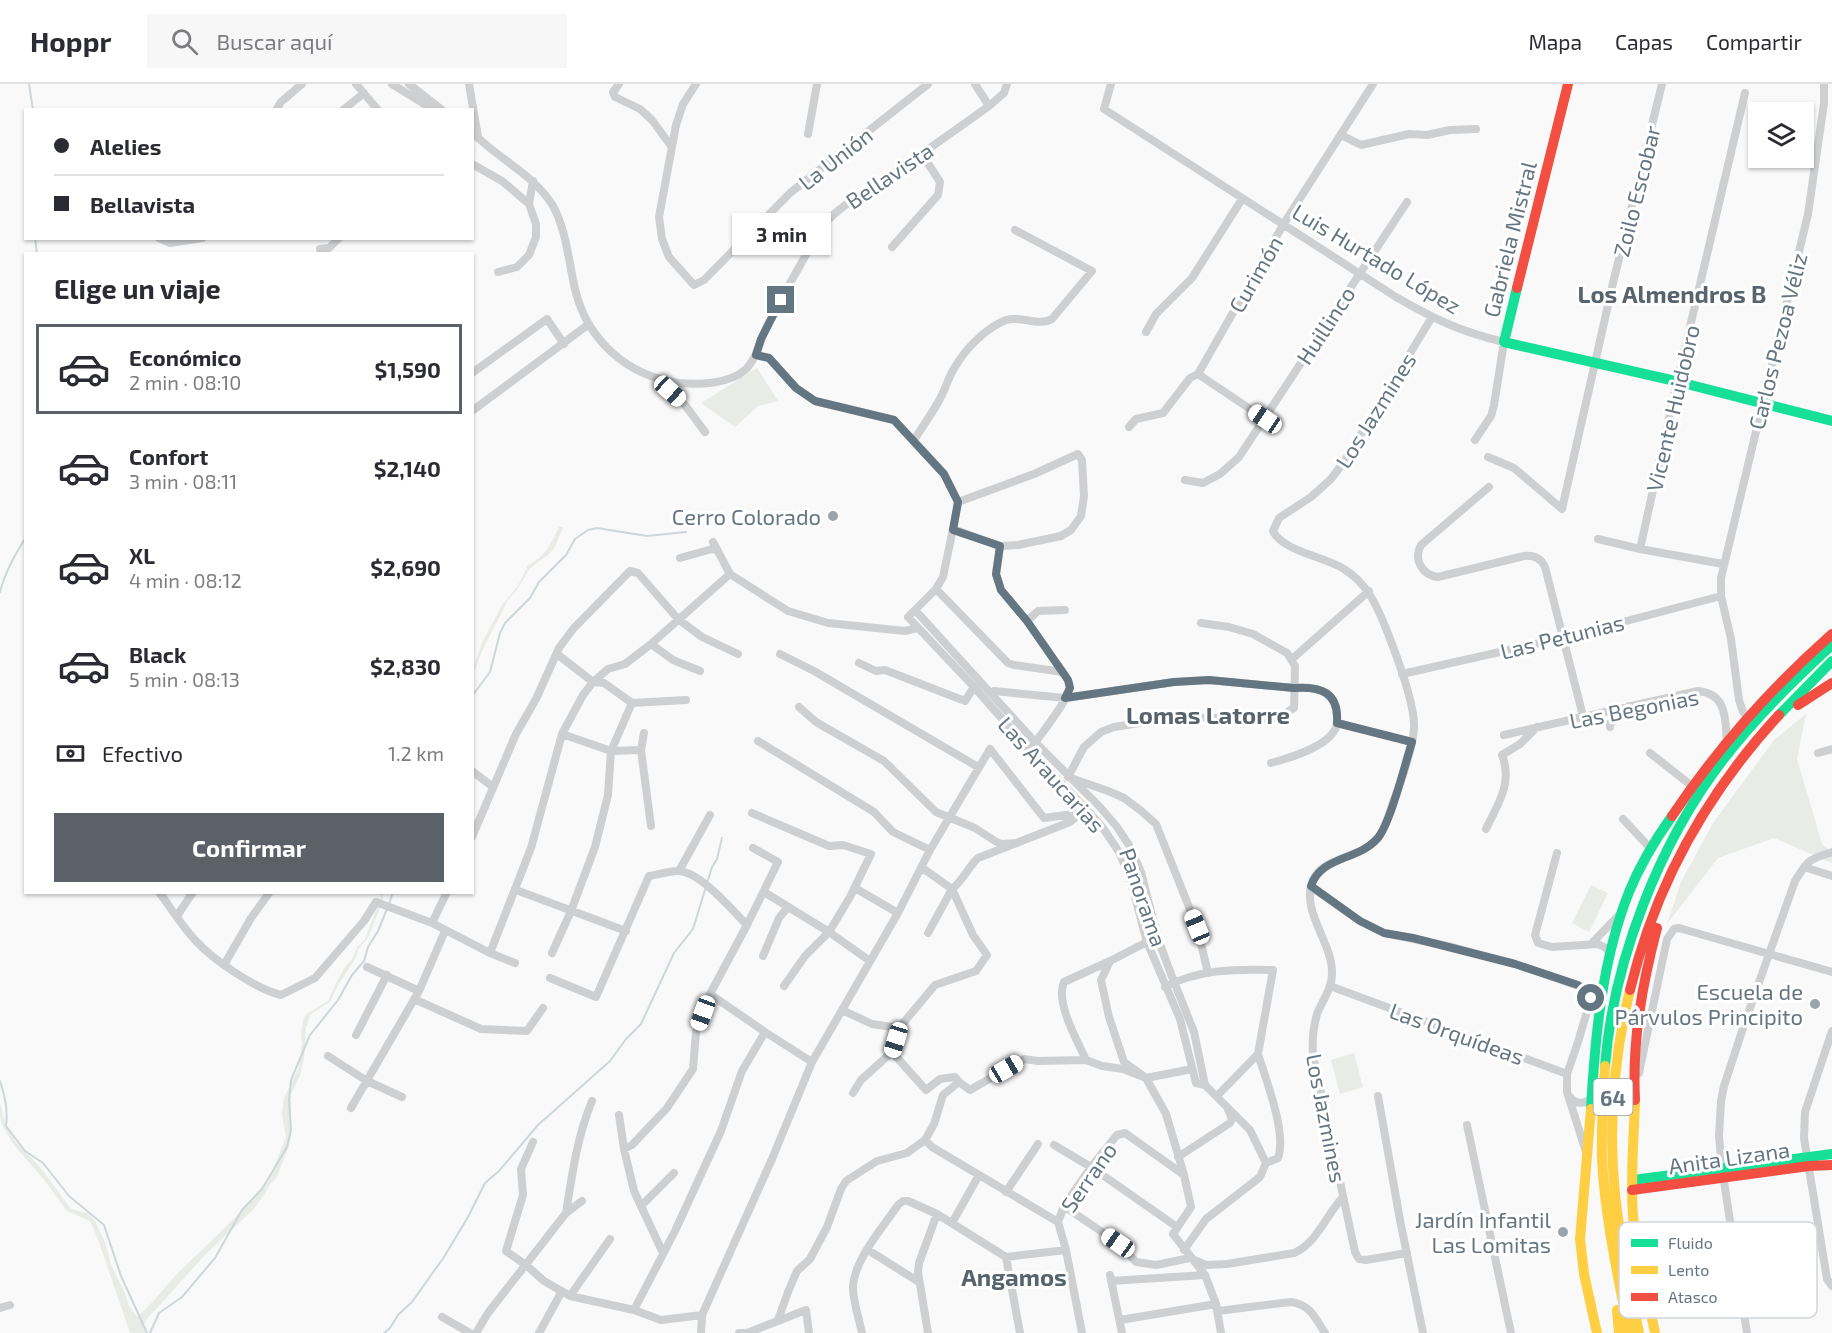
<!DOCTYPE html>
<html lang="es">
<meta charset="utf-8">
<style>
body{margin:0;font-family:"Exo 2",sans-serif;background:#f7f7f7;color:#2b2b33;height:100vh;display:flex;flex-direction:column;font-size:22px;white-space:nowrap}
*{box-sizing:border-box;margin:0}
p{font-size:20px;color:#7c7c81}
.icon{flex:none;width:33px;height:33px;fill:none;stroke:currentColor;stroke-width:2;stroke-linecap:round;stroke-linejoin:round}
.map{position:relative;flex:1;overflow:hidden}
.panel{position:absolute;left:24px;top:168px;width:450px;height:642px;display:flex;flex-direction:column;background:#fff;border-radius:0px;box-shadow:0 2px 4px #0004}
.panel>*{flex:none}
.top-card{position:absolute;left:24px;top:24px;width:450px;height:132px;border-radius:0px;box-shadow:0 2px 4px #0004;display:grid;align-content:center;height:132px;padding:0 30px;background:#fff}
.buttons{position:absolute;left:1748px;top:18px;display:grid;gap:12px}
.buttons a{display:grid;place-items:center;width:66px;height:66px;border-radius:0px;background:#fff;box-shadow:0 2px 4px #0004;font-size:30px}
.end{position:absolute;width:27px;height:27px;margin:-14px;border:8px solid #657683;background:#fff;box-shadow:0 0 0 3px #fff}
.from{border-radius:50%}
.bubble{position:absolute;height:42px;border-radius:0px;background:#fff;box-shadow:0 2px 4px #0004;font-size:20px;font-weight:700;line-height:42px;text-align:center}
.car{position:absolute;width:18px;height:36px;margin:-18px -9px;border-radius:8px;box-shadow:0 0 4px 2px #0007;background:linear-gradient(#fff 24%,#345 0 40%,#fff 0 76%,#345 0 86%,#fff 0)}
.top-card b{display:flex;align-items:center;gap:21px;height:57px;font-size:22px}
.top-card b+b{border-top:2px solid #e1e1e2}
.top-card i{width:15px;height:15px;background:#2b2b33}
ul{padding:0;list-style:none}
li{display:flex;align-items:center;gap:18px;height:90px;margin:0 12px 9px;padding:0 18px;border:3px solid transparent;border-radius:0px}
li div{flex:1}
li b{display:block;font-size:22px}
li em{font-style:normal;font-weight:700}
li.on{border-color:#5c6169}
li>.icon{width:54px;height:54px;stroke-width:1.5}
h2{padding:0 30px;font-size:27px;line-height:72px}
.pay{display:flex;align-items:center;gap:15px;height:66px;padding:0 30px;font-size:22px}
.pay p{margin-inline-start:auto}
.cta{display:flex;gap:12px;margin-top:auto;padding:12px 30px}
.cta a{flex:1;height:69px;border-radius:0px;background:#5c6169;color:#fff;font-size:24px;font-weight:700;line-height:69px;text-align:center}
header{display:flex;align-items:center;gap:36px;box-sizing:border-box;height:84px;padding:0 30px;background:#fff;border-bottom:2px solid #e1e1e2}
header strong{font-size:28px}
nav{display:flex;gap:33px;margin-inline-start:auto;font-size:21px}
.search{width:420px;height:54px;background:#f7f7f7;display:flex;align-items:center;gap:15px;box-sizing:border-box;padding:0 21px;border-radius:0px;color:#7c7c81;font-size:22px}
.map>svg:first-child{display:block}
.green{fill:#e8ebe6}
.lines{fill:none;stroke-linecap:round;stroke-linejoin:round}
.stream{stroke:#ced6d9;stroke-width:2}
.street{stroke:#cecfd0;stroke-width:8}
.fast{stroke:#16e098;stroke-width:10}
.slow{stroke:#ffcf43;stroke-width:10}
.jam{stroke:#f24e42;stroke-width:10}
.route{stroke:#657683;stroke-width:8}
.poi-dot{fill:#99a4ac;stroke:#fff;stroke-width:2}
.labels{text-anchor:middle;dominant-baseline:central;stroke-width:6;stroke-linejoin:round;paint-order:stroke}
.shield{fill:#fff;stroke:#939fa8;stroke-width:1.5}
.shield-label{font-size:21px;font-weight:bold;fill:#657683}
.street-label{font-size:22px;fill:#657683;stroke:#fff}
.poi-label{font-size:22px;fill:#657683;stroke:#fff;text-anchor:end}
.neighbourhood-label{font-size:24px;font-weight:bold;fill:#57646e;stroke:#fff}
.key{fill:#fff;stroke:#d1d6da;stroke-width:1.5}
.key-label{font-size:16px;fill:#657683}
</style>
<header>
<strong>Hoppr</strong>
<div class="search"><svg class="icon" aria-label="search" viewBox="0 0 24 24"><circle cx="10" cy="10" r="6"/><path d="M15 15l6 6"/></svg>Buscar aquí</div>
<nav><a>Mapa</a><a>Capas</a><a>Compartir</a></nav>
</header>
<div class="map">
<svg width="1832" height="1249" viewBox="0 0 1832 1249">
<rect width="100%" height="100%" fill="#f9f9f9"/>
<path class="green" d="M757,284L778,317L758,322L735,343L701,319Z
M559,443H563L555,463L548,471L530,484L517,506L508,516L482,567L476,583L473,586L481,561L502,521L518,502L528,481C546,472 551,460 559,443Z
M1806,630L1797,675L1822,760L1832,768V779L1774,754L1718,774L1667,840L1681,798L1713,739L1774,656Z
M1591,801L1608,809L1589,848L1572,839Z
M380,809H383V816L368,854L359,864L355,875L337,903L331,917L310,931L306,944L304,974L300,992L291,1010V1051L289,1062L277,1093L270,1100L264,1111L253,1126L204,1172L158,1223L148,1233L143,1242L146,1249H130L98,1155L90,1137L67,1127L45,1097L14,1061L2,1041L0,1032V1019L5,1038L15,1057L41,1084L71,1125L87,1129L95,1137L106,1160L111,1181L124,1207L129,1222L137,1233C155,1218 167,1199 184,1183C210,1158 237,1134 259,1106L268,1098L286,1053L282,1031L284,1014L299,983L302,960L301,950L303,937L306,930L328,917L335,901L345,883L352,875L358,862L365,855L375,829L381,817Z
M1354,969L1363,1003L1340,1010L1331,976Z"/>
<g class="lines">
<path class="stream" d="M29,0L33,26
M35,154L37,170
M0,508C5,488 15,471 26,453
M472,612L490,588L500,549L505,539L530,514L539,498L566,471L575,455L588,446L597,444L647,452L686,448
M389,820L393,808
M0,997C5,1013 8,1025 6,1042L25,1067L43,1079L69,1112L104,1141L121,1192L147,1249
M150,1249L159,1229L182,1213L215,1174L242,1126L262,1105L287,1063L291,1046L289,1016L291,996L310,951L338,916L352,891L364,877L368,863L378,847L387,825
M384,1249L390,1244L398,1231L412,1218L444,1173L468,1133L485,1099L499,1087L538,1041L610,977L626,955L641,940L674,869L693,845L712,783L717,775L722,754"/>
<path class="street" d="M356,0L378,26
M392,0L434,26
M409,0L442,26
M469,0L478,53
M619,0L613,8L615,13L640,25L652,36L671,62
M696,0L683,20L676,41L659,133L662,155L669,173L694,201L704,196L790,109L928,0
M975,0L989,22
M1111,0L1104,25L1396,213C1434,235 1461,248 1504,258L1494,321L1491,332L1475,356
M276,26L281,18L302,0
M343,26L364,9
M472,49C478,54 484,59 490,64C512,82 538,97 553,122C566,145 569,179 575,205C587,256 627,292 679,299C699,301 729,300 745,286C757,275 761,253 769,238C785,207 803,177 819,147C835,124 859,113 881,98C917,73 953,48 989,22L1004,9L1007,0
M808,50L817,0
M1341,51L1361,61L1409,50L1427,51L1450,46L1476,45
M472,80L502,97L529,120
M159,154L170,159L202,154
M892,163L938,111L940,98L922,70
M320,165L329,164L339,154
M498,188L517,183L529,171L536,153V140L529,120L533,97
M1146,248L1156,230L1192,194L1242,115
M756,271L769,274L796,304L815,317L894,336L944,390L958,418L953,445L943,493L936,505L908,533L974,603L1029,665L1086,725L1103,744L1119,768L1130,794L1147,858L1180,935L1196,999L1205,1001
M472,289L547,235L564,260
M1198,290L1265,335
M658,296L685,321L705,348
M472,327L589,240
M1129,343L1136,335L1163,329L1190,294L1198,290L1283,141L1373,0
M914,356C923,342 933,328 941,313C946,303 949,292 955,283C966,264 986,244 1006,236C1021,231 1037,243 1052,235L1092,187L1015,146
M1488,373L1514,384L1562,425L1613,199L1662,0
M1185,396L1203,399L1220,390L1239,373L1407,118
M1489,403L1421,461C1413,475 1422,491 1438,493L1524,472C1534,471 1541,474 1545,483L1583,632
M953,445L1000,462L1018,461L1061,452L1071,446L1081,432L1084,412L1082,376L1078,370L1034,390L958,418
M1598,455L1640,465L1723,480
M713,458L730,490L788,527L828,539L905,547L917,544
M1000,462L996,490L1001,506L1027,537L1063,588C1067,594 1071,599 1069,606C1066,619 1042,649 1034,660
M1640,465L1677,298L1745,9
M680,474L712,465L717,466
M936,505L1008,579L1014,581L1063,588
M915,526L1035,658L1100,723L1117,743L1129,761L1141,788L1158,855L1171,890L1194,948L1205,1001L1250,1046L1266,1079
M1027,537L1038,527L1065,526
M1201,539L1229,543L1253,550L1287,569L1295,582L1294,624L1275,635L1178,633L1114,643L1101,648L1084,663L1068,693L1108,707L1124,714L1140,726L1156,740L1197,843L1208,889
M651,560L673,576L700,587
M557,570L593,598L604,599L632,619L686,616
M780,570L814,587L978,683
M1292,575L1369,507
M859,579L876,587L885,586L965,617L974,603
M1402,590L1562,554L1721,512
M991,610L994,607L1065,614L1174,598L1209,596L1294,604C1315,602 1338,607 1337,634C1337,638 1337,644 1334,647C1324,664 1289,674 1271,679
M799,623L816,638L884,677L936,728L975,744L995,757L1001,760L1017,759
M1748,633L1743,628L1739,616L1731,555L1721,512V494L1808,130L1824,19V0
M1337,639L1412,658
M1610,643V639L1629,627V622
M562,650L611,667L641,666L651,742
M1504,651L1698,607C1728,610 1725,636 1727,659
M758,657L874,728L893,748L930,766
M641,666L644,649
M1650,669L1692,702
M1818,669L1832,665
M472,687L493,703
M752,729L829,762L843,761L871,770L850,813L829,848L805,872L784,902
M1623,735L1650,764
M1486,745C1498,720 1513,699 1502,671L1520,660L1537,643
M472,753L516,650L536,615L559,564L573,545L630,487L638,489L678,535L702,553L738,570
M1557,769L1535,851L1538,859L1552,863L1598,860L1606,864L1611,870
M1804,783L1832,792
M679,787L710,731
M1311,803L1360,837L1384,849L1452,863L1515,880L1584,904L1589,908L1591,914L1578,958L1567,990
M855,804L898,829
M516,806L626,847
M159,808C171,824 182,842 195,856C213,876 256,905 281,911L315,894L364,837L376,818L432,839L490,869L515,879
M764,808L829,848L870,877
M177,832L193,808
M432,839L447,808
M928,849L952,805C963,797 968,783 978,774L1070,738L1080,730
M1147,858L1110,877L1101,896L1109,933L1124,978L1146,994L1166,1030L1184,1091L1191,1123L1173,1150L1205,1191L1216,1220L1221,1249
M1592,859L1620,830
M490,869L531,764L562,650L583,611L593,598L608,585L625,580L651,560L730,490
M552,869L571,827L595,763L608,711L611,667L632,619
M763,872L779,834L788,823
M1110,877L1064,898C1055,918 1077,956 1086,976L1102,982L1123,985L1146,994L1192,985
M224,881L251,834L270,808
M367,883L419,907
M550,894L596,913L649,792C658,791 668,787 677,787C699,786 732,826 747,841
M1330,902L1567,990V1008L1586,1068
M1165,903C1198,885 1237,885 1273,886L1258,970L1217,1012
M710,910L765,948L812,978
M414,915L481,945L527,947L543,924
M842,926L872,940L899,944
M1832,947L1805,1028L1804,1054L1827,1195L1832,1202
M356,951L387,891
M1258,970C1266,996 1287,1049 1278,1074L1266,1079
M328,972L367,997L402,1013
M1639,989L1667,855L1674,845L1679,844L1832,888
M959,998L970,1006L1024,975L1038,977L1086,976
M853,1009L861,996L892,968
M1378,1012L1400,1136L1423,1249
M1569,1012C1575,1020 1583,1021 1591,1015
M351,1024L419,907L445,847
M619,1031L624,1065L634,1107L663,1169
M1467,1041L1511,1249
M925,1056L932,1063L1058,1138
M533,1058L521,1085L523,1111L506,1167L526,1181L544,1197L570,1212L634,1226L661,1236L702,1231V1233
M1054,1061L1091,1083L1177,1143
M624,1065L632,1061L667,1024L693,985L696,948L710,910L747,841L778,778L753,764
M1178,1073L1230,1039L1232,1035L1227,1023
M1006,1108L1038,1060
M641,1122L674,1089
M1064,1122L1118,1159L1136,1178L1156,1181L1190,1174
M566,1129C572,1091 577,1053 592,1017
M952,1139L979,1091
M868,1166L919,1198
M1184,1166L1206,1135L1260,1093L1266,1079
M1407,1169L1366,1176L1359,1175L1355,1168L1313,971C1312,957 1313,944 1317,930C1322,917 1333,903 1332,888C1332,858 1300,826 1313,796C1322,775 1354,774 1370,761C1384,751 1388,733 1393,718C1401,698 1413,664 1414,643C1415,619 1396,570 1387,547C1377,522 1368,500 1344,485C1326,473 1282,467 1273,447L1279,434L1311,413L1331,395L1346,375L1432,233
M1006,1173L1020,1249
M1192,1175L1206,1181L1227,1180L1294,1169C1317,1159 1326,1131 1343,1113
M1110,1191L1122,1249
M1111,1197L1205,1191
M570,1212L610,1155
M0,1224L10,1221
M634,1226L675,1147L721,1047L742,987L765,948
M1218,1227L1291,1218C1311,1221 1315,1234 1325,1249
M442,1233L470,1249
M778,1236L788,1208L797,1187L810,1175L827,1143L841,1105L846,1097L877,1077L907,1069L925,1056L934,1040L943,1011L959,998L955,993L940,995L926,1006L892,968L899,944L935,901L976,887L987,871L973,851L952,805L921,783
M1120,1236L1216,1220
M476,1249L488,1229L566,1129L582,1117
M539,1249L562,1207
M701,1249L702,1231L772,1075L812,978L898,829L930,766L990,665L1044,734L1081,729L1086,725
M739,1249H747L806,1226L809,1249
M862,1249C859,1234 853,1218 853,1203C854,1176 883,1143 898,1121L903,1117H908L937,1130L1006,1173L1066,1166
M928,1249L918,1188L919,1179L937,1130
M1082,1249L1066,1166L1058,1138L1064,1122L1091,1083L1117,1051L1125,1049L1184,1091
M1747,1249L1722,1084L1719,1052L1721,1017L1724,1002L1746,935L1795,797C1808,776 1809,775 1832,768"/>
<path class="fast" d="M1517,204L1504,258L1671,296L1832,337
M1779,631L1832,577
M1605,982C1613,878 1659,759 1723,676C1755,634 1793,597 1832,561
M1591,1025C1595,952 1602,876 1629,808C1640,781 1655,756 1672,732
M1633,1096L1832,1070"/>
<path class="slow" d="M1630,906C1614,972 1608,1042 1615,1110C1620,1157 1630,1203 1639,1249
M1605,982C1603,1013 1601,1044 1602,1075C1605,1134 1618,1192 1629,1249
M1635,1016C1634,1054 1630,1093 1633,1131C1636,1171 1647,1210 1655,1249
M1591,1025L1580,1155L1584,1190L1597,1249
M1617,1226L1619,1249"/>
<path class="jam" d="M1517,204L1568,0
M1798,621L1832,599
M1672,732C1717,665 1772,603 1832,550
M1630,906C1655,802 1707,709 1779,631
M1635,1016C1632,957 1642,901 1657,844
M1632,1106L1809,1082L1832,1081"/>
</g>
<g class="lines">
<path class="route" d="M781,216L761,255L756,271L769,274L796,304L815,317L894,336L944,390L958,418L953,446L1000,462L996,490L1001,506L1027,537L1068,596L1070,604L1065,614L1174,598L1209,596L1294,604C1321,602 1339,608 1337,639L1412,658C1405,680 1390,741 1377,755C1357,777 1321,772 1311,802L1360,837L1384,849L1413,854L1515,880L1578,901L1589,908L1591,914"/>
</g>
<g class="poi-dot">
<circle cx="833" cy="432" r="6"/>
<circle cx="1815" cy="920" r="6"/>
<circle cx="1563" cy="1148" r="6"/>
</g>
<g class="labels">
<rect class="shield" x="1593.5" y="995" width="39" height="36" rx="4.5"/>
<g class="shield-label">
<text x="1613" y="1013">64</text>
</g>
<g class="street-label">
<text transform="translate(835 74) rotate(-38)">La Unión</text>
<text transform="translate(889 91) rotate(-34)">Bellavista</text>
<text transform="translate(1636 107) rotate(-76)">Zoilo Escobar</text>
<text transform="translate(1509 155) rotate(-76)">Gabriela Mistral</text>
<text transform="translate(1377 174) rotate(31)">Luis Hurtado López</text>
<text transform="translate(1255 190) rotate(-60)">Curimón</text>
<text transform="translate(1325 241) rotate(-57)">Huillinco</text>
<text transform="translate(1777 257) rotate(-76)">Carlos Pezoa Véliz</text>
<text transform="translate(1672 324) rotate(-77)">Vicente Huidobro</text>
<text transform="translate(1375 326) rotate(-58)">Los Jazmines</text>
<text transform="translate(1562 552) rotate(-14)">Las Petunias</text>
<text transform="translate(1634 624) rotate(-11)">Las Begonias</text>
<text transform="translate(1052 690) rotate(48)">Las Araucarias</text>
<text transform="translate(1144 813) rotate(71)">Panorama</text>
<text transform="translate(1457 949) rotate(20)">Las Orquídeas</text>
<text transform="translate(1327 1034) rotate(79)">Los Jazmines</text>
<text transform="translate(1729 1073) rotate(-8)">Anita Lizana</text>
<text transform="translate(1088 1093) rotate(-55)">Serrano</text>
</g>
<g class="poi-label">
<text x="821" y="432">Cerro Colorado</text>
<text x="1803" y="907">Escuela de<tspan x="1803" dy="25">Párvulos Principito</tspan></text>
<text x="1551" y="1135">Jardín Infantil<tspan x="1551" dy="25">Las Lomitas</tspan></text>
</g>
<g class="neighbourhood-label">
<text x="1672" y="209">Los Almendros B</text>
<text x="1208" y="630">Lomas Latorre</text>
<text x="1014" y="1192">Angamos</text>
</g>
</g>
<rect x="1619" y="1138" width="198" height="96" rx="9" class="key"/>
<rect x="1631" y="1155" width="27" height="8" fill="#16e098"/>
<rect x="1631" y="1182" width="27" height="8" fill="#ffcf43"/>
<rect x="1631" y="1209" width="27" height="8" fill="#f24e42"/>
<g class="key-label">
<text x="1668" y="1165">Fluido</text>
<text x="1668" y="1192">Lento</text>
<text x="1668" y="1219">Atasco</text>
</g>
</svg>
<div class="buttons">
<a><svg class="icon" aria-label="layers" viewBox="0 0 24 24"><path d="M12 4l9 5-9 5-9-5zM3 14l9 5 9-5"/></svg></a>
</div>
<i class="end from" style="left:1591px;top:914px"></i>
<i class="end" style="left:781px;top:216px"></i>
<div class="bubble" style="left:732px;top:129px;width:99px">3 min</div>
<i class="car" style="left:670px;top:307px;rotate:132deg"></i>
<i class="car" style="left:1265px;top:335px;rotate:304deg"></i>
<i class="car" style="left:1197px;top:843px;rotate:338deg"></i>
<i class="car" style="left:703px;top:929px;rotate:200deg"></i>
<i class="car" style="left:896px;top:956px;rotate:197deg"></i>
<i class="car" style="left:1006px;top:985px;rotate:60deg"></i>
<i class="car" style="left:1118px;top:1159px;rotate:305deg"></i>
<div class="top-card">
<b><i class="from"></i>Alelies</b>
<b><i></i>Bellavista</b>
</div>
<section class="panel">
<h2>Elige un viaje</h2>
<ul>
<li class="on"><svg class="icon" aria-label="car" viewBox="0 0 24 24"><path d="M5 17H2v-5l4-1 3-4h7l3 4 3 1v5h-3M9 17h6M6 11h13"/><circle cx="7" cy="17" r="2"/><circle cx="17" cy="17" r="2"/></svg><div><b>Económico</b><p>2 min · 08:10</p></div><em>$1,590</em></li>
<li><svg class="icon" aria-label="car" viewBox="0 0 24 24"><path d="M5 17H2v-5l4-1 3-4h7l3 4 3 1v5h-3M9 17h6M6 11h13"/><circle cx="7" cy="17" r="2"/><circle cx="17" cy="17" r="2"/></svg><div><b>Confort</b><p>3 min · 08:11</p></div><em>$2,140</em></li>
<li><svg class="icon" aria-label="car" viewBox="0 0 24 24"><path d="M5 17H2v-5l4-1 3-4h7l3 4 3 1v5h-3M9 17h6M6 11h13"/><circle cx="7" cy="17" r="2"/><circle cx="17" cy="17" r="2"/></svg><div><b>XL</b><p>4 min · 08:12</p></div><em>$2,690</em></li>
<li><svg class="icon" aria-label="car" viewBox="0 0 24 24"><path d="M5 17H2v-5l4-1 3-4h7l3 4 3 1v5h-3M9 17h6M6 11h13"/><circle cx="7" cy="17" r="2"/><circle cx="17" cy="17" r="2"/></svg><div><b>Black</b><p>5 min · 08:13</p></div><em>$2,830</em></li>
</ul>
<div class="pay"><svg class="icon" aria-label="cash" viewBox="0 0 24 24"><path d="M3 7h18v10H3z"/><circle cx="12" cy="12" r="2"/></svg>Efectivo<p>1.2 km</p></div>
<div class="cta"><a>Confirmar</a></div>
</section>
</div>
